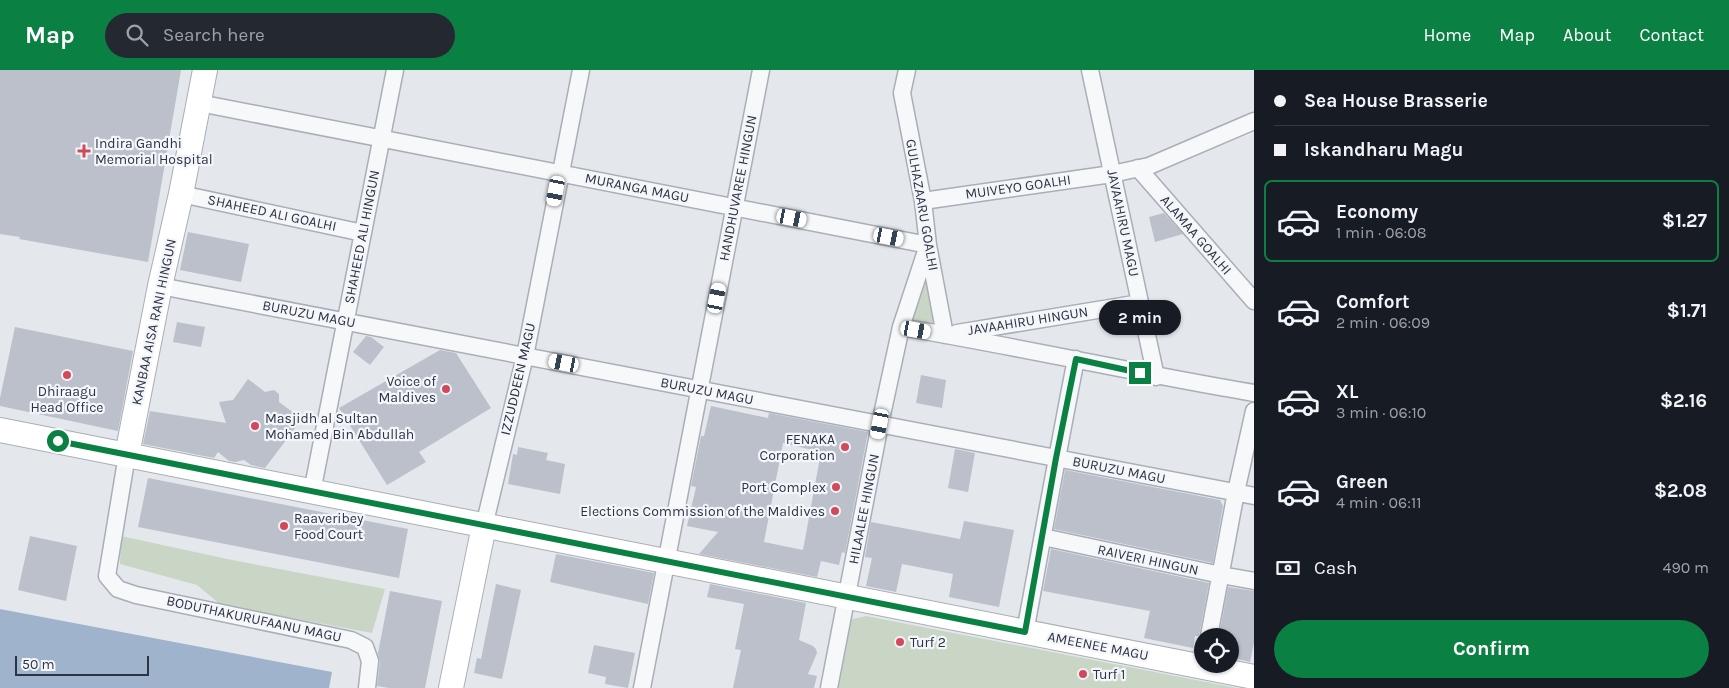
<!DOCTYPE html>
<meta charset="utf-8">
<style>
body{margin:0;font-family:Karla,sans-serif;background:#242831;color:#f1f3f6;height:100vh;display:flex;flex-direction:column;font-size:19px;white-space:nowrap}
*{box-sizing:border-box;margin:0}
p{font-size:16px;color:#9ea1a6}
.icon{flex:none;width:28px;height:28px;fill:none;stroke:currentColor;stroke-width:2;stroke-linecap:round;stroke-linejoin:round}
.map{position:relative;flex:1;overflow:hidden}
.details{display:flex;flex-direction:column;background:#171b24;width:475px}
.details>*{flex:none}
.top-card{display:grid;align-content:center;height:110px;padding:0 20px;background:#171b24}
.fabs{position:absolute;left:1194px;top:558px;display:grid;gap:10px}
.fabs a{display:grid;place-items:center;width:45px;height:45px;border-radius:50%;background:#171b24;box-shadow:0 1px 4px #0004;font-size:25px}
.scale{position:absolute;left:15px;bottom:12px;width:134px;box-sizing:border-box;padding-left:5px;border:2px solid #2b3445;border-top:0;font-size:14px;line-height:18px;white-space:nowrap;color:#2b3445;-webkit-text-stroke:4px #f4f6f9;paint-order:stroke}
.end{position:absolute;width:22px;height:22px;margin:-11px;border:6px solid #0b8043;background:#fff;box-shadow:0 0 0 2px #fff}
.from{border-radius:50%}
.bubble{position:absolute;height:35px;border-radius:18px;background:#171b24;box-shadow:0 1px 4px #0004;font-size:16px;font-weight:700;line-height:35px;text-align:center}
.car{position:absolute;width:15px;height:30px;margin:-15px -8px;border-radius:6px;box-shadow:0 0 4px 1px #0007;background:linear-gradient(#fff 24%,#345 0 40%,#fff 0 76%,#345 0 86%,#fff 0)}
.top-card b{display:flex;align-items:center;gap:18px;height:48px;font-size:19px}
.top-card b+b{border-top:1px solid #363941}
.top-card i{width:12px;height:12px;background:#f1f3f6}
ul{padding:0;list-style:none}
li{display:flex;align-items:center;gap:15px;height:82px;margin:0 10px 8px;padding:0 10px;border:2px solid transparent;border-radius:8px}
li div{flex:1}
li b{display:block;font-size:19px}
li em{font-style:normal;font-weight:700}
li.on{border-color:#0b8043}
li>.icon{width:45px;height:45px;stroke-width:1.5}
.pay{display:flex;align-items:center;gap:12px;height:55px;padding:0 20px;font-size:19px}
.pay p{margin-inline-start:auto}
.primary-button{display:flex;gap:10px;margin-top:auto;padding:10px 20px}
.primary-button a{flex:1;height:58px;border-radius:30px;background:#0b8043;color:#fff;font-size:20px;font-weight:700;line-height:58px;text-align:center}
header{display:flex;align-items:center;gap:30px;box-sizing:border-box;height:70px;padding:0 25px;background:#0b8043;color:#fff}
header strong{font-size:24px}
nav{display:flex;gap:28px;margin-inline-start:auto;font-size:18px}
.search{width:350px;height:45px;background:#242831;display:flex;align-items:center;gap:12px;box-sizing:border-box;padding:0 18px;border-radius:28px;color:#9ea1a6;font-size:19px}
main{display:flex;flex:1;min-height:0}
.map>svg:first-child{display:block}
.green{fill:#c9d6c5}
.water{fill:#9fb4cc}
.building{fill:#bbc0ca;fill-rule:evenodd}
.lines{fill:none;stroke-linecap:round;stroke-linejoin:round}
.street-casing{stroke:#a9aeb7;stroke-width:19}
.secondary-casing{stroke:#a9aeb7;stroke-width:26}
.street{stroke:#f7f8fa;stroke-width:16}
.secondary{stroke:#fff;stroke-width:24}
.route{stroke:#0b8043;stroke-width:6}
.poi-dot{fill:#d1495b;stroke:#f4f6f9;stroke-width:2}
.labels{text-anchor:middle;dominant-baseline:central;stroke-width:4.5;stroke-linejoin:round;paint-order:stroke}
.poi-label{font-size:14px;fill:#2b3445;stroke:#f4f6f9;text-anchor:start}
.street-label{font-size:14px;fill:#2b3445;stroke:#f4f6f9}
</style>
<header>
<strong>Map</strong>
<div class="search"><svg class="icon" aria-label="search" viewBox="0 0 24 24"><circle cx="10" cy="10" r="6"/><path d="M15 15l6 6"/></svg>Search here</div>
<nav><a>Home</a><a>Map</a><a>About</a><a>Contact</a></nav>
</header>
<main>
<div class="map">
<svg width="1254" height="618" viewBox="0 0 1254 618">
<rect width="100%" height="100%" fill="#e4e7ec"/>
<path class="green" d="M928,175L945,265L901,257Z
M121,466L232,490L385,519L372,563L221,535L197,515L120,494Z
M866,546L1237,618H838L852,549Z"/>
<path class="water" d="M0,539L332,602L329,618H0Z"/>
<path class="building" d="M0,0H181L148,192L19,169L20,167L0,164Z
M1164,143L1183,164L1155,172L1149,147Z
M188,162L249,174L241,212L180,200Z
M177,252L205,257L201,277L173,272Z
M15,257L133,281L118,361L0,336V328Z
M366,266L371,267L384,277L370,295L353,282Z
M440,280L456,283L491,338L419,382L426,392L387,415L339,338Z
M921,305L946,310L942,338L916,333Z
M248,309L265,322L274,320L279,324V332L302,349L265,398L251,395L244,390L235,392L229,391L218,382L214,388L143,374L150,341L226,353L219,332L233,330Z
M711,336L768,348L769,343L868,362L845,483L842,482L839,495L821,491L817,507L699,484L718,462L687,456L696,417L691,416L701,366H704ZM783,373L821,382L803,480L764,472Z
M518,377L548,383L546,390L565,394L560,424L508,414L513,384L517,385Z
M955,379L975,383L968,422L948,418Z
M1065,400L1220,430L1223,436L1213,493L1054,459Z
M148,408L408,459L399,508L138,457Z
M964,451L1014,460L999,537L949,527L953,504L902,494L896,522L866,516L872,488L865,487L871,452L960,469Z
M30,466L77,476L66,531L18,520Z
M1051,479L1209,513L1199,566H1195L1193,578L1144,568L1150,541L1043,521Z
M556,484L654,503L648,534L550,512Z
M496,514L521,520L502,609L474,603L477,588L481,589Z
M710,514L806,533L799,570L813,576L816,579L817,583L808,604L817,606L814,618H733L741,580L735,579L744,534L707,527Z
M1228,517L1254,521V573L1250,592L1230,587V566H1219Z
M390,521L442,531L425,618H389L377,616L380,592L378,583Z
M594,575L635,583L628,618L605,614L606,607L588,603Z"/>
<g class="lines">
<g class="street-casing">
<path id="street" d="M907,0L902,23L923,131L928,175L945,265
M1090,0L1156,307
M199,33L928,175
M1138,98L1254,231
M181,124L363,163
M923,131L1112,104L1149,96L1254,51
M160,216L1254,426
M901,257C1019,277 1136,303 1254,323
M957,263L1140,233
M127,385L107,506L118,519L136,525L351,570L365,577L370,591L367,618
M312,422L395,0
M484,456L525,286L581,0
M1043,467L1221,505L1254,511
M1025,562C1042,471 1058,380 1076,289
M1209,566L1236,422L1254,341
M642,618L761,0
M829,618L880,354L901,257L928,175"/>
</g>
<g class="secondary-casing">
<path id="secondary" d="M0,360L1254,607
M127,385L160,216L181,124L205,0
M451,618L484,456"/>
</g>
<use href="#street" class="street"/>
<use href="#secondary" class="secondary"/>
</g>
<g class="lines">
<path class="route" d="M58,371L1025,562L1056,388L1076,289L1140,303"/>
</g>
<g class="poi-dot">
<path d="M81.5 73.5h5v5h5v5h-5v5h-5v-5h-5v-5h5z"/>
<circle cx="67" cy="305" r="5"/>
<circle cx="446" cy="319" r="5"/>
<circle cx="255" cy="356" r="5"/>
<circle cx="845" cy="377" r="5"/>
<circle cx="836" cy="417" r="5"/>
<circle cx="835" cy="441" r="5"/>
<circle cx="284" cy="456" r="5"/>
<circle cx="900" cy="572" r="5"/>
<circle cx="1083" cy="604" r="5"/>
</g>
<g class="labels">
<g class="poi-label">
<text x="95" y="73">Indira Gandhi<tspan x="95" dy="16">Memorial Hospital</tspan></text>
<text x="436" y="311" text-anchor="end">Voice of<tspan x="436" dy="16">Maldives</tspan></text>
<text x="67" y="321" text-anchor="middle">Dhiraagu<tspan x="67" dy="16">Head Office</tspan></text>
<text x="265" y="348">Masjidh al Sultan<tspan x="265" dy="16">Mohamed Bin Abdullah</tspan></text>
<text x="835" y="369" text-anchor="end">FENAKA<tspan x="835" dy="16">Corporation</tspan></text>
<text x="826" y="417" text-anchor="end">Port Complex</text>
<text x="825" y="441" text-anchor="end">Elections Commission of the Maldives</text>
<text x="294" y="448">Raaveribey<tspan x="294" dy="16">Food Court</tspan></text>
<text x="910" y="572">Turf 2</text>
<text x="1093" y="604">Turf 1</text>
</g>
<g class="street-label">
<text transform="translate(1018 117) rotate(-8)">MUIVEYO GOALHI</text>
<text transform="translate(637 118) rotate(11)">MURANGA MAGU</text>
<text transform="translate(738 118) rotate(-79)">HANDHUVAREE HINGUN</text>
<text transform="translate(922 135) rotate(80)">GULHAZAARU GOALHI</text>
<text transform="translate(272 143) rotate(12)">SHAHEED ALI GOALHI</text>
<text transform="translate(1123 153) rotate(78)">JAVAAHIRU MAGU</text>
<text transform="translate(1196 165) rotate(49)">ALAMAA GOALHI</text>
<text transform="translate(362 167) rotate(-79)">SHAHEED ALI HINGUN</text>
<text transform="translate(309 244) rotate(11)">BURUZU MAGU</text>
<text transform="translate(1028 251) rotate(-9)">JAVAAHIRU HINGUN</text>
<text transform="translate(154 252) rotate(-78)">KANBAA AISA RANI HINGUN</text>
<text transform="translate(518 309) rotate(-77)">IZZUDDEEN MAGU</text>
<text transform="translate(707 321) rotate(11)">BURUZU MAGU</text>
<text transform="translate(1119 400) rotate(11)">BURUZU MAGU</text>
<text transform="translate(864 439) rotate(-79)">HILAALEE HINGUN</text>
<text transform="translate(1148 490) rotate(12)">RAIVERI HINGUN</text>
<text transform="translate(254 549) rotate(12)">BODUTHAKURUFAANU MAGU</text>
<text transform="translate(1098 576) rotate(11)">AMEENEE MAGU</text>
</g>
</g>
</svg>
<div class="fabs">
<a><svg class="icon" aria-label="locate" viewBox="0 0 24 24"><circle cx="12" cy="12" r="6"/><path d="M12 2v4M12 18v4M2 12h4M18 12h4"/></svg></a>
</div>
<div class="scale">50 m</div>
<i class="end from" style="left:58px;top:371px"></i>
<i class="end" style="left:1140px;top:303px"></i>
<div class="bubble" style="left:1099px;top:230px;width:82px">2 min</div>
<i class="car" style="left:556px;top:121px;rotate:191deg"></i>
<i class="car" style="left:792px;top:148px;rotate:101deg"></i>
<i class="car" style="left:889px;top:167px;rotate:101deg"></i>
<i class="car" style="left:717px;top:228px;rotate:11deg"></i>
<i class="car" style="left:916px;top:260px;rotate:100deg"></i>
<i class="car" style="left:564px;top:293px;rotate:281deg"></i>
<i class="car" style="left:880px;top:354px;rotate:191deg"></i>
</div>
<section class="details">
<div class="top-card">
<b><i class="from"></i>Sea House Brasserie</b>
<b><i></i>Iskandharu Magu</b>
</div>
<ul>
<li class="on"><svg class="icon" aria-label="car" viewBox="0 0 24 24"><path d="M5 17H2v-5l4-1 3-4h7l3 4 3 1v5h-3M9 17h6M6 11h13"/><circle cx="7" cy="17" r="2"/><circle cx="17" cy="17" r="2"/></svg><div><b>Economy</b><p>1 min · 06:08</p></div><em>$1.27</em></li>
<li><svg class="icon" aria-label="car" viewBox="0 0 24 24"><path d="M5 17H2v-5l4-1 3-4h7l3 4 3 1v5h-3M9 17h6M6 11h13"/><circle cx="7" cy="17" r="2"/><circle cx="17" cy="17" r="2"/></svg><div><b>Comfort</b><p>2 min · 06:09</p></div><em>$1.71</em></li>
<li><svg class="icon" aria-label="car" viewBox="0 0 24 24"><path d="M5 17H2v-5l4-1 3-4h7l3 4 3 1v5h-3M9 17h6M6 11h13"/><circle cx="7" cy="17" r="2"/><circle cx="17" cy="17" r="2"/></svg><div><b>XL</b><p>3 min · 06:10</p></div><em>$2.16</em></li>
<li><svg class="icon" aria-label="car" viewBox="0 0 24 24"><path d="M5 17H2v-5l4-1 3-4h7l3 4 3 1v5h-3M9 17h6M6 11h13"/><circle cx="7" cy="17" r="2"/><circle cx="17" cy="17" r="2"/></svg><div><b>Green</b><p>4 min · 06:11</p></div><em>$2.08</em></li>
</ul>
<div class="pay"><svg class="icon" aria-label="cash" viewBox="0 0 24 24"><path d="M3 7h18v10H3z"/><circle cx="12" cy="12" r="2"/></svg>Cash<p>490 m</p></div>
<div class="primary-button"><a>Confirm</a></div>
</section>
</main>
